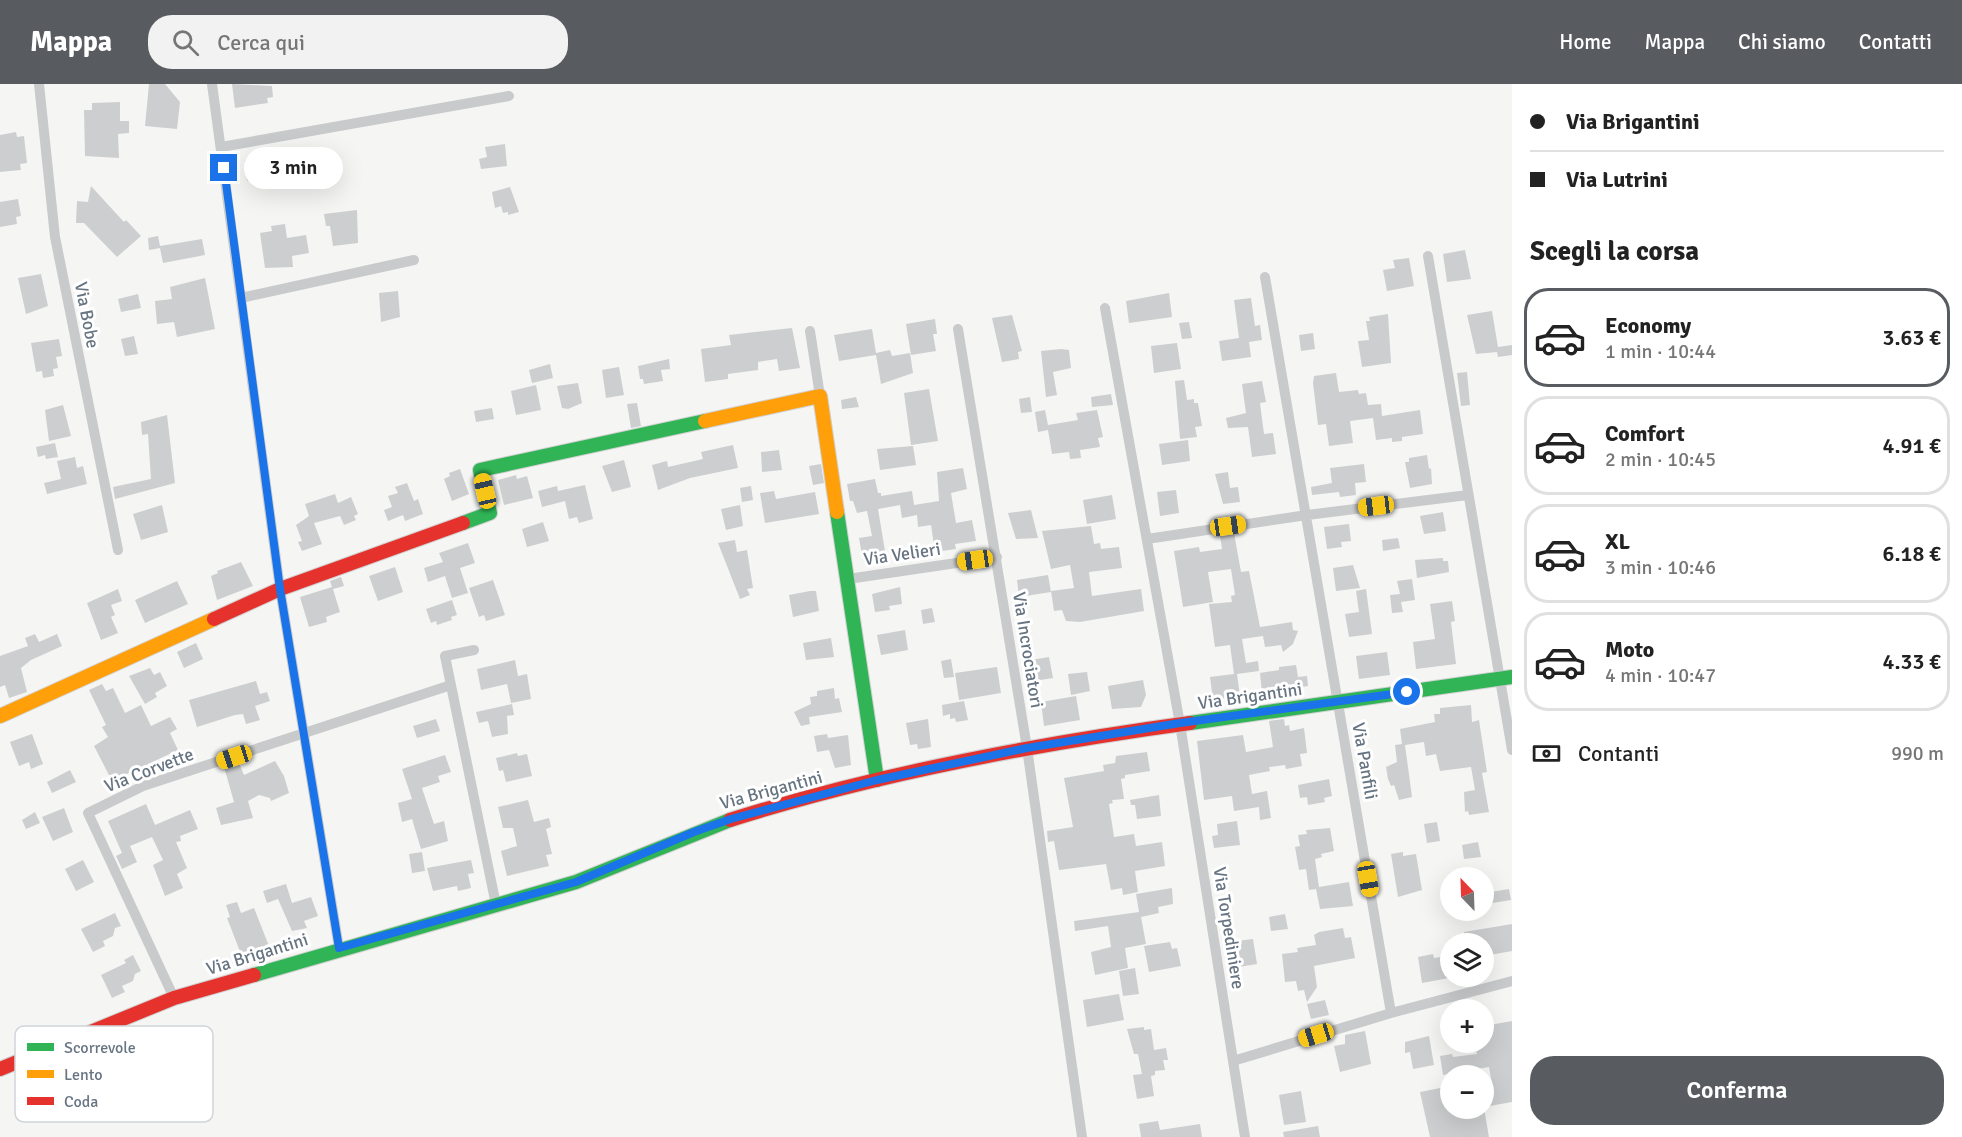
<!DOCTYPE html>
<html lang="it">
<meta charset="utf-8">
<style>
body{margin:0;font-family:Signika,sans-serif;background:#f2f2f2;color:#222;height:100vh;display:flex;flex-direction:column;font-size:22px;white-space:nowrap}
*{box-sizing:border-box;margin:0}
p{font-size:20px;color:#767676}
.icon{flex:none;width:33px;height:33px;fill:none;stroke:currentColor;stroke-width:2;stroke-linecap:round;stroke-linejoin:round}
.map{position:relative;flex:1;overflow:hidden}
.details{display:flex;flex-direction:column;background:#fff;width:450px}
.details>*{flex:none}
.banner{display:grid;align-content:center;height:132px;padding:0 18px;background:#fff}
.needle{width:39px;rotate:337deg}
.controls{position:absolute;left:1440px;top:783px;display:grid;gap:12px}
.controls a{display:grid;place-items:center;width:54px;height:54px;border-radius:50%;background:#fff;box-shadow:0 6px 24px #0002;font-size:30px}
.end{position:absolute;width:27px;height:27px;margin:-14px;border:8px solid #1a73e8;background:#fff;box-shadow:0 0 0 3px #fff}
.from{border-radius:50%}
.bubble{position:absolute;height:42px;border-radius:21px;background:#fff;box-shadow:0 6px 24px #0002;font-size:20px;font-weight:600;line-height:42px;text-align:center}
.car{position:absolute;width:18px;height:36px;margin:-18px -9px;border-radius:8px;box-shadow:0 0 4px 2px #0007;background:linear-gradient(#f5c518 24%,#345 0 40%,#f5c518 0 76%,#345 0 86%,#f5c518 0)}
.banner b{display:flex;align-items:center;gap:21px;height:57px;font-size:22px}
.banner b+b{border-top:2px solid #e0e0e0}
.banner i{width:15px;height:15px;background:#222}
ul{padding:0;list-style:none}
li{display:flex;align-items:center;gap:18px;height:99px;margin:0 12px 9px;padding:0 6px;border:3px solid #e0e0e0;border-radius:24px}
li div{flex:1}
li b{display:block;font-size:22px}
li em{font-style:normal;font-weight:600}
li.current{border-color:#585b5f}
li>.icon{width:54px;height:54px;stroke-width:1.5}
h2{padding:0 18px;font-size:27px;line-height:72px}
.pay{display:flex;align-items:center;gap:15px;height:66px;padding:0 18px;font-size:22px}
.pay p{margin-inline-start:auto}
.button{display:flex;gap:12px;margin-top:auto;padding:12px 18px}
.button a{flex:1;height:69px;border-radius:24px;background:#585b5f;color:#fff;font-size:24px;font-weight:600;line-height:69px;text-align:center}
header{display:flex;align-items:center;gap:36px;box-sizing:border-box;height:84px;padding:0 30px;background:#585b5f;color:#fff}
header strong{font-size:28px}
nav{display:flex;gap:33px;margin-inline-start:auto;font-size:21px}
.search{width:420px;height:54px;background:#f2f2f2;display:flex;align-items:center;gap:15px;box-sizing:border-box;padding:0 21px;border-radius:24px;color:#767676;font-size:22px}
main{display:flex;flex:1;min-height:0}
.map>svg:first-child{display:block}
.building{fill:#cdcecf}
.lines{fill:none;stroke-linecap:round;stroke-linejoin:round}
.fast-casing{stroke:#d1d1d2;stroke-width:16}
.slow-casing{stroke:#d1d1d2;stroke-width:16}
.jam-casing{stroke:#d1d1d2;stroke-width:16}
.street{stroke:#c9cacb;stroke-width:10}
.fast{stroke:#30b455;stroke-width:14}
.slow{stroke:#ff9f0a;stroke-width:14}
.jam{stroke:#e5322d;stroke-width:14}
.route{stroke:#1a73e8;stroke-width:8}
.labels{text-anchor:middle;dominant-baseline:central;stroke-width:6;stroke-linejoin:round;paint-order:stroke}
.street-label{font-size:18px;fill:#677481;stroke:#fff}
.key{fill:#fff;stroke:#d1d5d9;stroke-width:1.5}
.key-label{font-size:16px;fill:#677481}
</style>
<header>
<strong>Mappa</strong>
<div class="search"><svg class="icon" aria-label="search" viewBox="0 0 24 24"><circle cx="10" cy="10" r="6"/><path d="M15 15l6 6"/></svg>Cerca qui</div>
<nav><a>Home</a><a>Mappa</a><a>Chi siamo</a><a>Contatti</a></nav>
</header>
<main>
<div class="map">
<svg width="1512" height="1053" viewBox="0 0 1512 1053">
<rect width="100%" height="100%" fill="#f5f5f4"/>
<path class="building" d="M149,0H165L180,18L177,45L145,42Z
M232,0L272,2L273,13L267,14L268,19L235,24Z
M120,18V37H129V49L118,50L119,74L85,72L84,26H92V19Z
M16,48L17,53L24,52L27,79L20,80L21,86L0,88V51Z
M505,60L507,82L481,85L479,75L487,73L485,63Z
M319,70V73L324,72L326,90L332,89L334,100L323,102L322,94L295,95L293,73Z
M271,73L274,98L253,101L252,96L247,97L245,76Z
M91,102L124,138L126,136L141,152L117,173L84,139H76L77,117L88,118Z
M510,103L519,128L508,131V128L503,129L501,122L495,124L492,108Z
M18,115L21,132L16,133L17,140L0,143V118Z
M357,126L358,159L333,162L330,142H326L324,130Z
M285,140L287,154L306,151L309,169L292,172L293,183L265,184L260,149L272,147L271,142Z
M158,152L160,162L202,155L205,171L163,179L160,164L149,166L148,154Z
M1465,166L1471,195L1447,198L1443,170Z
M1409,174L1414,202L1387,207L1383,186L1395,184L1393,176Z
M41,190L48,222L26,230L18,194Z
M205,194L215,245L177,253L174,238L157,240L155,217L172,215L170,203Z
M398,207L400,233L381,238L379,209Z
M1169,209L1172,233L1129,239L1126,217Z
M138,210L141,224L121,228L118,215Z
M1251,214L1255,242L1260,241L1262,256L1249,258L1251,273L1222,277L1219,257L1239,254L1234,216Z
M1492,227L1498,263L1512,261V271L1498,273L1497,268L1476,270L1467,231Z
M1388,230L1391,279L1362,283L1358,257L1369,256L1366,237H1370L1369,233Z
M1012,231L1022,267L1018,268L1019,275L1002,278L992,234Z
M935,235L937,250H933L936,267L911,271L906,240Z
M1189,238L1192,254L1182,255L1179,239Z
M792,244L800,284L779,287L777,275L758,278V286L728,290V295L705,298L701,265L731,261L729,251Z
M872,245L876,269L890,266L892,272L910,269L913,289L881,300L876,271L839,277L834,251Z
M1313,249L1315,265L1301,267L1299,251Z
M134,252L138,270L125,272L121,255Z
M59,255L62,272L56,273L58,284L53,285L54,292L43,294L42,287L36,288L31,259Z
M1177,259L1181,285L1154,289L1151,262Z
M1061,265L1069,266L1071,284L1053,288L1057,311L1046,313L1041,267Z
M669,275L670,285L661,286L663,297L644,300L643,295H640L638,282Z
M550,280L553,294L532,299L529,286Z
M619,283L624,311L606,314L602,286Z
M1467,288L1470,321L1461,322L1457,289Z
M1336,289L1339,308L1358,306L1359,310L1366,309L1368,321L1381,320L1382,332L1420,326L1423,350L1402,353V357L1392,358V354L1376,356L1373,334L1350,337L1353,359L1329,362L1326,340L1318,341L1313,299L1314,292Z
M1184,296L1187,316L1194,315V319H1198L1202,342L1195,343L1197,353L1180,355L1175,297Z
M1262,297L1266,318L1260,319L1264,350L1273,349L1276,370L1252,373L1248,343L1228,344L1226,334L1246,329L1242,300Z
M578,299L582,319L568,325L562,324L557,302Z
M536,301L541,326L516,331L511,307Z
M929,305L938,357L911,361L904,309Z
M1111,310L1113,321L1092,323L1091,313Z
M856,313L859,323L842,325L841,316Z
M1030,313L1032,328L1021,329L1019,315Z
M637,319L641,342L631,344L627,320Z
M63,321L71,352L49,357L45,326Z
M492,324L494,335L476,338L474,327Z
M1045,326L1048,341L1078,336L1076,329L1097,326L1103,353L1098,354L1100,363L1080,366L1081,374L1070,375L1069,368L1052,370L1048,346L1038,348L1035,328Z
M167,331L175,399L115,415L113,403L151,395L148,350L142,351L141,338Z
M1188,356L1190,377L1162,381L1159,360Z
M55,359L58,373L46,375L45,371L38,373L36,363Z
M733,361L738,384L690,394L658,406L652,381L667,377L668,383L703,375L701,368Z
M913,362L916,381L880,386L877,365Z
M779,366L782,386L762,388L761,368Z
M1427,371L1429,385L1431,384L1432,400L1410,404L1405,378H1409V374Z
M75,373L77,384L83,382L87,400L47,410L44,399L61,395L57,377Z
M624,376L631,403L612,408L602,382Z
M821,380L824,399L813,401L809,382Z
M1364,380L1366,398L1355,399L1356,411L1340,413L1339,408L1312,411L1311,403L1332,399L1330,384Z
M963,384L967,405L951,409L956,439L972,436L976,457L955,460L956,465L935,468L931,441L918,443L917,431L902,434L900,421L878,425L886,473L863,477L859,454L872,452L867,427L857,429L853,417H850L847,400L875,395L878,409H881V412L912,407L914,421L939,417L937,388Z
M460,385L469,410L452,417L444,395L450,392L449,389Z
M1228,388L1230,404L1238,403L1240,418L1223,420L1215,390Z
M516,391L517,395L527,392L533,414L504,421L498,396Z
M407,399L414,417L418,415L423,430L405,437L403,431L388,437L384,426L392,423L388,412L398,409L395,403Z
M585,401L593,435L579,439L577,433L569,435L565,417L542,423L538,407L557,402L558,407Z
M751,402L753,416L742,418L740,404Z
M1176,406L1179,429L1160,432L1157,408Z
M774,407L776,415L815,408L819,430L765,439L760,409Z
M335,410L338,419L351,413L358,430L354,432L356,436L344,441L340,432L314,439L322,460L302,467L298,458L302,457L296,441L309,432L305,420Z
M1112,411L1116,435L1087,440L1083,416Z
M162,421L168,448L141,456L133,430Z
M740,421L743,442L726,446L721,425Z
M1031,426L1038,454L1016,455L1008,429Z
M1443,428L1446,447L1424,450L1420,432Z
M543,438L549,457L527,463L522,445Z
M1349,440L1351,457L1341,458L1342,463L1327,465L1324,443Z
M1091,442L1094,460L1100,459L1101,465L1119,463L1122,484L1089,488L1092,512L1141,505L1144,527L1080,538L1066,537L1062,526L1054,527L1051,507L1074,504L1070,481L1051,485L1042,447Z
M1234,449L1241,488L1249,487L1260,543L1292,538L1293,546L1298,547L1293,560L1283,568L1281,561L1265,563L1263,552L1242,555L1246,579L1258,577L1259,587L1237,590L1240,612L1213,616L1210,593L1234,590L1230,561L1215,563L1209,520L1232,518L1231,512L1235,511L1231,485L1208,488L1213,518L1183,523L1174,467L1199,463L1200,468L1222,465L1220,452Z
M1398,454L1400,464L1383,467L1382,456Z
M735,456L737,468L747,466L753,504L747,505L750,511L740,515L718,459Z
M468,459L475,479L460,484L468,509L452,514L445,492L428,498L424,484L443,478L439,469Z
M1443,474V477H1448L1449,488L1417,494L1415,476Z
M241,478L253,502L217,516L211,492L218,489L217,487Z
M1353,481L1360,504L1336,507L1333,484Z
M395,483L403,508L378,517L369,492Z
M1048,491L1051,508L1019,513L1017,496Z
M341,493L344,502L333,505L340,528L326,533L327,538L309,543L300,513L332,503L330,497Z
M1412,495L1415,516L1401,518L1403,528L1392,529L1390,511L1400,510L1397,497Z
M493,496L505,531L486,537L484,531L479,533L469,504Z
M177,497L188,520L145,539L135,516Z
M900,503L902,520L889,522L890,526L875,528L872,510Z
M118,505L122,517L111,521L115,531L111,533L118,549L101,556L87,519Z
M1366,505L1372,550L1349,553L1345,530L1359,528L1356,507Z
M810,507H816L819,527L793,533L789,511Z
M452,516L457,531L451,533L452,536L437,541L436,537L431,539L426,525Z
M1452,517L1455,537L1451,538L1456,580L1416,585L1413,558L1435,555L1430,520Z
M932,524L935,538L923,540L921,526Z
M905,546L908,566L881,571L877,551Z
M35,550L39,558L57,550L62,562L31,576L21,584L27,608L9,614L5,601L0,603V572L28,562L25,554Z
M831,554L834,573L806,576L803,559Z
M196,559L203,575L184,584L177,568Z
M1387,568L1390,591L1359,595L1356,572Z
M1049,573L1053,594L1034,597L1031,576Z
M951,575L954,593L944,594L941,577Z
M515,576L518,592L527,590L531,615L511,619L507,600L481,606L477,585Z
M1296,581L1298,593L1307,592L1308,602L1262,609L1260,589L1279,586V583Z
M997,583L1001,609L959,616L955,589Z
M150,584L154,591L160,588L167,602L155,609L157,613L145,620L129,592Z
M1087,588L1090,607L1071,611L1068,590Z
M1143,596L1146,611L1141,623L1112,625L1108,602Z
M256,597L260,610L267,608L270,617L255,622L260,636L246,640L243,630L235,631L197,643L189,616Z
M102,600L106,607L113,604L125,629L141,621L151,642L170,633L177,645L170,649L178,666L112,697L94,662L108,653L102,643L106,641L89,606Z
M834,604L835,615L839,614L842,628L809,633L810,640L801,642L794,628L811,620L810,613L817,612V607Z
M1076,612L1080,636L1044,642L1041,618Z
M964,617L968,636L956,638L955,634L950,635V630L943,632L942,621Z
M512,620L514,631L507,632L508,650L492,653L488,637L479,639L476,628Z
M1471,621L1472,638L1479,636L1487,688L1482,689L1489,728L1469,731L1468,727L1465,728L1464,708L1475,706L1471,683L1440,687L1436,670L1426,672L1424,658L1405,661L1412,713L1399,716L1394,701L1391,702L1388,695L1386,683L1397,678L1395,661L1402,660L1400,645L1435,638L1434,630H1440V624Z
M436,635L440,647L417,654L413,642Z
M928,635L931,663L918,665L917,660L910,661L906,639Z
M1284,635L1285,642L1289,641L1290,647L1304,644L1307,669L1300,670L1302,682L1286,685L1285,681L1269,683L1270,687L1249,691L1252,710L1267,707L1271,734L1260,736L1259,723L1234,727L1232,712L1204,716L1197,657L1243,651L1246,668L1273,663L1269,637Z
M32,650L43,680L31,685L29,678L19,682L10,658Z
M827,650L828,654L848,651L851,681L835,684L829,666L817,668L814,652Z
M1147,668L1150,687L1125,691V694L1121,695L1124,715L1112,716L1113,719L1109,720L1114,753L1134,750L1136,762L1162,758L1165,782L1135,787L1138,808L1123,811L1122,804L1111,806L1106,780L1059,786L1054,757L1048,758L1047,747L1073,743L1064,694L1104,687L1103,681L1115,679L1116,672Z
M517,669L518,672L527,670L532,692L506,698L503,686L499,687L496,674Z
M445,671L451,688L438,692L440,698L422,704L434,740L444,737L448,757L421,765L412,735L402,738L398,719L412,715L402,685Z
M275,677L284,692L289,709L271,717L270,714L259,711L248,717L253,734L221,741L216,724L234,718L224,683L239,679L244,691Z
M70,686L76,698L52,709L47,698Z
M1329,695L1332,712L1324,714L1325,718L1308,721L1307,713L1300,714L1298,701Z
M1159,711L1161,732L1137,735L1135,721H1131L1130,716Z
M528,716L534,738L549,734L551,743L546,745L552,770L546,771L549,782L507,792L501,767L517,762L513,744H503L498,723Z
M146,720L155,741L190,726L198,745L180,752L181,757L176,758L187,784L177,790L183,804L165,812L153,781L163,776L152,753L130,762L137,778L122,785L116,772L122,769L108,737Z
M64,724L73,748L53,757L42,733Z
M35,728L40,739L26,745L22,736Z
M1237,737L1240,761L1214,764L1212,752L1218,751L1217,740Z
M1437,738L1440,757L1427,759L1424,740Z
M1330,744L1334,767L1321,770L1322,773L1315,775L1319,803L1349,798L1353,822L1320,825L1316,805L1309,806L1306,785L1299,786L1295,763L1300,762L1298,751L1307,750L1306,746Z
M1478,758L1481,773L1464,775L1462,761Z
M422,768L425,787L412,789L409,770Z
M1403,768V772L1416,770L1422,806L1398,813L1391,770Z
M83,776L94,798L76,807L65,785Z
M471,776L474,789L468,790L471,804L458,807L457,802L433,807L427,784Z
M286,800L292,819L311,813L318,832L304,837L307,844L292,847L278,815L267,819L263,807Z
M1172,804L1173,820L1158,823L1159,829L1141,833L1146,860L1125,864L1128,884L1095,891L1091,868L1111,863L1108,842L1075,847L1074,837L1139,828L1136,810Z
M1509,805L1511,816L1486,820L1485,809Z
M237,818L241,829L254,824L271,867L257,872L254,864L241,870L227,834L230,833L226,821Z
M115,829L121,842L115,844L113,852L103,857L105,862L93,868L81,845Z
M1285,830L1288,845L1271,847L1269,833Z
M1512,840V867L1484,872V860H1466L1464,848Z
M1343,844L1345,854L1351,853L1355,874L1314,882L1317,903L1307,918L1304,906L1298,907L1296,897L1285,898L1282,870L1298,868L1297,864L1316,861L1314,851L1319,848Z
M1253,855L1257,880L1233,884L1229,858Z
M1170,858L1172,865L1177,864L1181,882L1149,888L1144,862Z
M1433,870L1434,874L1448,872L1449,894L1422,899L1418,873Z
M133,871L141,887L135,890L133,897L122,902L125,908L112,914L101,891L126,879L124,876Z
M1135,884L1139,910L1123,912L1119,887Z
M1119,910L1124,936L1087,943L1083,916Z
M1325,916L1329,931L1311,935L1307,920Z
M1512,937V1018L1484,1023V1012L1494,1011L1489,983L1443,991L1440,972L1452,970L1453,973L1477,970L1475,963L1484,962V942Z
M1144,943V946L1151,945L1154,966L1166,964L1168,976H1163L1165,986L1155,987V991L1151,992L1154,1012L1137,1015L1133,991L1142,990L1138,970H1134L1127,945Z
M1365,947L1371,980L1340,988L1334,962L1345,960V951Z
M1429,952L1434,981L1413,985L1410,968L1405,969V958Z
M1450,1002V1024H1484L1489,1053H1430L1420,1008Z
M1301,1007L1306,1038L1284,1041L1279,1011Z
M1158,1037L1160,1046L1200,1040L1202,1053H1141L1139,1040Z
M1318,1042L1320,1053H1284L1283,1048Z"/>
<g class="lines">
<g class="fast-casing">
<path id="fast" d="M837,428L877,696
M463,439L490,429L480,386L705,337
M1190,639L1512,593
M254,891L576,798L730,736"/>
</g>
<g class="slow-casing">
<path id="slow" d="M705,337L820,312L837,428
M0,632L214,535"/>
</g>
<g class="jam-casing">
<path id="jam" d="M214,535L280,505L463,439
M730,736C879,689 1035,660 1190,639
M0,985L174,914L254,891"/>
</g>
<path class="street" d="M39,0L55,153L118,466
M212,0L280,505L339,864
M221,63L509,12
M1428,172L1512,666
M1265,193L1391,929
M241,214L414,176
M1105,224L1180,640L1245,1053
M958,245L1027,664L1082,1053
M810,247L820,312
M1147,455L1307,431L1468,411
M848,495L997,473
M474,566L445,572L496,821
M174,914L88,729L143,702L451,601
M1233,977L1391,929L1512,897"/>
<use href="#fast" class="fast"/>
<use href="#slow" class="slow"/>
<use href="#jam" class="jam"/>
</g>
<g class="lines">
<path class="route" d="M224,84L280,505L339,864L576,798L694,748L731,735L877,696L1027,664L1180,639L1407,608"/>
</g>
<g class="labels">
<g class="street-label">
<text transform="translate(87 231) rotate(79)">Via Bobe</text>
<text transform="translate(902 470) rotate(-8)">Via Velieri</text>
<text transform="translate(1028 566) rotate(81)">Via Incrociatori</text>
<text transform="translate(1250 612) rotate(-8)">Via Brigantini</text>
<text transform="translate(1365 677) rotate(80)">Via Panfili</text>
<text transform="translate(149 686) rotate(-21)">Via Corvette</text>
<text transform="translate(771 706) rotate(-15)">Via Brigantini</text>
<text transform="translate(1229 844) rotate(81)">Via Torpediniere</text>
<text transform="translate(257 870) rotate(-17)">Via Brigantini</text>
</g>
</g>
<rect x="15" y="942" width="198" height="96" rx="9" class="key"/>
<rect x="27" y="959" width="27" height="8" fill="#30b455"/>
<rect x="27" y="986" width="27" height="8" fill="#ff9f0a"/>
<rect x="27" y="1013" width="27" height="8" fill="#e5322d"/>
<g class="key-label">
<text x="64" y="969">Scorrevole</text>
<text x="64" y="996">Lento</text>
<text x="64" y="1023">Coda</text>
</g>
</svg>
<div class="controls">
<a><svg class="needle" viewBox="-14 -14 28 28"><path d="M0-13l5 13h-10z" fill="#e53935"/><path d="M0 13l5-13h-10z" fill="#767676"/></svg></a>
<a><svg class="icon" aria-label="layers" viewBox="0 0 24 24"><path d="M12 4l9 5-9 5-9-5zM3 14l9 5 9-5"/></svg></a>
<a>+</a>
<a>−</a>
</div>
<i class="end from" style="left:1407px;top:608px"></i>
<i class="end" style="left:224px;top:84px"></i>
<div class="bubble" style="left:244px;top:63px;width:99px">3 min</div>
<i class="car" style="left:485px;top:407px;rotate:347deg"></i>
<i class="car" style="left:1376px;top:422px;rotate:263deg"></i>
<i class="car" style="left:1228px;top:442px;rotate:82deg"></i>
<i class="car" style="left:975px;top:476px;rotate:262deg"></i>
<i class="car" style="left:234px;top:673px;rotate:252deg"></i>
<i class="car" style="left:1368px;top:795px;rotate:170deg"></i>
<i class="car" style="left:1316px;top:951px;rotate:253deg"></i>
</div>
<section class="details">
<div class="banner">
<b><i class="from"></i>Via Brigantini</b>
<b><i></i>Via Lutrini</b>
</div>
<h2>Scegli la corsa</h2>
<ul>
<li class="current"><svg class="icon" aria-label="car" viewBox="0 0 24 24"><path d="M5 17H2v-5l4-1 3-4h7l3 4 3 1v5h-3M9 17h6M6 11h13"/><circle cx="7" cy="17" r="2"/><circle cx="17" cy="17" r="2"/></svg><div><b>Economy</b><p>1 min · 10:44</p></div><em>3.63 €</em></li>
<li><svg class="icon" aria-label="car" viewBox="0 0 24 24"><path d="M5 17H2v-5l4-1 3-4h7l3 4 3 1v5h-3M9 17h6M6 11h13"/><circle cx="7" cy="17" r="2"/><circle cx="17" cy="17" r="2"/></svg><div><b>Comfort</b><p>2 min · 10:45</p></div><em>4.91 €</em></li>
<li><svg class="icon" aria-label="car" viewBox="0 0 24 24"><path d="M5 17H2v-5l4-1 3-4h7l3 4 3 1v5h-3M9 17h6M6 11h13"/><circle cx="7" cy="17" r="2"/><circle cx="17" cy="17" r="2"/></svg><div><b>XL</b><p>3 min · 10:46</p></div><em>6.18 €</em></li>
<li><svg class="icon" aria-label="car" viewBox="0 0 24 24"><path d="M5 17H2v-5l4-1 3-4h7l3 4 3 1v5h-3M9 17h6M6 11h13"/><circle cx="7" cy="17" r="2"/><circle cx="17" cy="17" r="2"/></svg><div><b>Moto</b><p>4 min · 10:47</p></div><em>4.33 €</em></li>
</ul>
<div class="pay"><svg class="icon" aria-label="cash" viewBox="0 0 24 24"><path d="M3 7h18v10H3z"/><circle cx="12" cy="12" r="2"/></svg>Contanti<p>990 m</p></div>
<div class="button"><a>Conferma</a></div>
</section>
</main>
